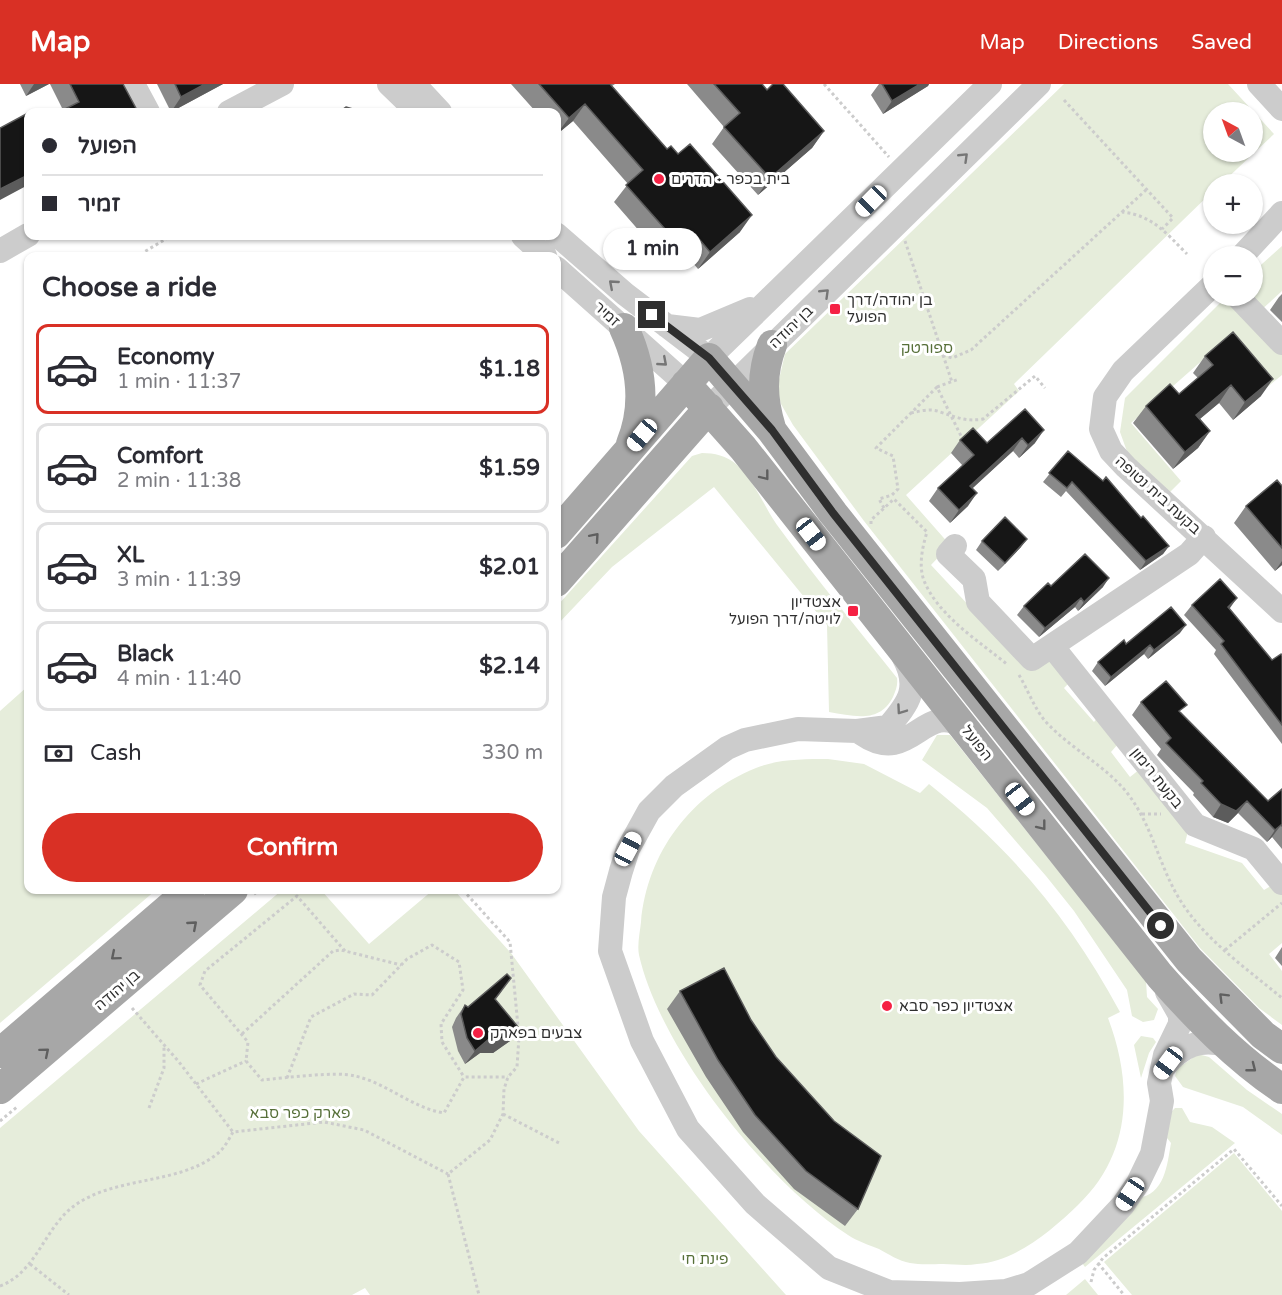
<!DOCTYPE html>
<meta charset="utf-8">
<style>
body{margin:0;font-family:"Varela Round","Noto Sans Hebrew",sans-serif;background:#f7f7f7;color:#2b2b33;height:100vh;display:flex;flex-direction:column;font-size:22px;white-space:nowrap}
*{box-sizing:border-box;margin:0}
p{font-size:20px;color:#7c7c81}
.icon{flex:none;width:33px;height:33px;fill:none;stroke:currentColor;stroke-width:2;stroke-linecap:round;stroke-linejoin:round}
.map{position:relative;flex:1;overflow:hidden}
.details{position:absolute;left:24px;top:168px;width:537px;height:642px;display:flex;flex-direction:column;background:#fff;border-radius:12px;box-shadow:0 2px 4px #0004}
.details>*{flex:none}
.hud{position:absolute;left:24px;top:24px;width:537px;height:132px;border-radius:12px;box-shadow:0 2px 4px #0004;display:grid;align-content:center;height:132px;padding:0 18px;background:#fff}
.needle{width:39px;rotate:319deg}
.buttons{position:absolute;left:1203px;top:18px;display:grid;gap:12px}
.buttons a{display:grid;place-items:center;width:60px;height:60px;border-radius:50%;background:#fff;box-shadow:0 2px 4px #0004;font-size:30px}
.end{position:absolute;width:27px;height:27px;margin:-14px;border:8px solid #2f2f2f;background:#fff;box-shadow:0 0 0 3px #fff}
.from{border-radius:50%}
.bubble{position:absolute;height:42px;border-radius:21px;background:#fff;box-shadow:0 2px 4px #0004;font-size:20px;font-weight:700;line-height:42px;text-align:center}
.car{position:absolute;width:18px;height:36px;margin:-18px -9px;border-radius:8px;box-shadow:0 0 4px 2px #0007;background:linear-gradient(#fff 24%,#345 0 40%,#fff 0 76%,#345 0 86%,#fff 0)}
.hud b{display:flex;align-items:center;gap:21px;height:57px;font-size:22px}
.hud b+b{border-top:2px solid #e1e1e2}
.hud i{width:15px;height:15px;background:#2b2b33}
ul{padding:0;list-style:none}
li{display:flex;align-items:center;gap:18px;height:90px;margin:0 12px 9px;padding:0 6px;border:3px solid #e1e1e2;border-radius:12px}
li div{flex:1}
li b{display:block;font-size:22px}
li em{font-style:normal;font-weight:700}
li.active{border-color:#d93025}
li>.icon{width:54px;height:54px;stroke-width:1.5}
h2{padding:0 18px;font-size:27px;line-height:72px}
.pay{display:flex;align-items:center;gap:15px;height:66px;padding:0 18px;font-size:22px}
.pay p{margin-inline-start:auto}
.action{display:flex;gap:12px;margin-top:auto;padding:12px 18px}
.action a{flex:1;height:69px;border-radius:36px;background:#d93025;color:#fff;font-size:24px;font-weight:700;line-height:69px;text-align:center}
header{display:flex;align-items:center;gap:36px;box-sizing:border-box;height:84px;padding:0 30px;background:#d93025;color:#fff}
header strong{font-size:28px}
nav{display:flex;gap:33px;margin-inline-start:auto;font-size:21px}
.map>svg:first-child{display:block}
.green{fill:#e6eddb;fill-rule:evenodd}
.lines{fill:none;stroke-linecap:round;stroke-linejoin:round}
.path{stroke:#ccc;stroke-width:3;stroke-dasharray:3 3;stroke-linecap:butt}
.minor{stroke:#ccc;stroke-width:24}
.major{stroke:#a7a7a7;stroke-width:30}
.wall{fill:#8a8a8a}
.shaded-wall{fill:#5c5c5c}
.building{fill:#161616;stroke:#5c5c5c;stroke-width:1.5}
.oneway{stroke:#767676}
.oneway2{stroke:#5f5f5f}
.route{stroke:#2f2f2f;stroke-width:8}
.poi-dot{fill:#f52144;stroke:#fff;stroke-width:2}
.labels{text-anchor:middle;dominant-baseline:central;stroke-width:6;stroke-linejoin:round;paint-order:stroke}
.poi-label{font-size:15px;fill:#2f2f2f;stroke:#fff;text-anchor:start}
.street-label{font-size:15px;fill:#2f2f2f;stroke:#fff}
.park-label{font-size:15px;fill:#566f38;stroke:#fff}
</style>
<header>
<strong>Map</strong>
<nav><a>Map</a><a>Directions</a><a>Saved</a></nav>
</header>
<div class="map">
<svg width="1282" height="1211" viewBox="0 0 1282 1211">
<rect width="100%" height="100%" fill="#fff"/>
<path class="green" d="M1064,0H1228L1274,50L1221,100H1214L1213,107L1014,300L1019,307L906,411L950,461L931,481L1028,585L1045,574L1072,596L1064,604L1094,638L1099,632L1118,660L1111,668L1130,693L1140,685L1188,747L1185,759L1242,779L1264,806L1274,800L1282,810V859L1269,870L1282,887V941L1259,924L1200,864L864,437L793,341L781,320L777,304L785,270ZM1214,28H1252V68H1214Z
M1282,162V207L1259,228L1282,253V291L1266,304L1222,259L1131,339L1181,397L1168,410L1129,373L1120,348L1125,314L1227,212H1252L1253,188Z
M702,369C714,369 727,372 736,380C756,398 764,424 780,445C817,496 858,545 897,594C898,601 896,606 893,613C879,640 854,632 829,628L827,541L714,403L612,483L557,541V522L692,372Z
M28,602V806H156L0,939V627Z
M937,651H950L1146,897L1147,913L1158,925L1154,936L1143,938L1132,932L1127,906L1074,827L1046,792L987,724L922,676Z
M828,675L864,680L920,709L929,700C1012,766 1070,835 1120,928L1108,934C1133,1000 1132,1070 1078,1121C1051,1147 1016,1177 977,1180C966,1182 954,1180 943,1180C933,1180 920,1181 910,1179C899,1177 888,1170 879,1165C869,1161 857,1157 848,1151C767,1098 661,967 639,871C637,861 640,848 641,838C647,769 691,710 756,684C778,675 804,675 828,675Z
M282,806H321L369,860L433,806H454L511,869L639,1047L786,1211H370L365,1204L352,1211H0V1044Z
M1141,952L1153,954L1156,958L1149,969L1141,994L1134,961Z
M1198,970L1209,973L1247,1006L1282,1030V1051L1243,1023L1183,1003L1175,992L1177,985Z
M1175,1024H1182L1190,1038L1212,1043L1235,1059L1085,1183L1082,1179L1124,1137L1137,1114C1165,1111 1167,1081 1171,1059L1167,1054L1169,1030Z
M1234,1069L1282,1127V1211H1132L1104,1178Z
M1085,1195L1098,1211H1066Z"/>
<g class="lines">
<path class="path" d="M824,0L889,73
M1064,16L1173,134L1162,145
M1122,128L1146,106
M905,157L952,298
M146,172L144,168L171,152
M943,271L952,274L971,266L1122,128C1152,131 1166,149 1187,170
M937,303L959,295
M911,329C920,327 931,324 940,328C956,333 966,338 983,335L1035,292L1045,304
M884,424L879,415L892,411L898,405L893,372L876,364L937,303L962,354
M871,440V436L894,415L927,448C922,464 918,484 925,499C940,533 980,558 1008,581
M1019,591C1028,606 1035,626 1046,638C1071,665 1105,681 1128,710C1153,743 1159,782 1180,816C1205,856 1246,884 1282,914
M1142,730H1161
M463,806L510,858L519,953L517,983L508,993L504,1005L503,1030L490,1056L448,1090L479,1211
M254,810L260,806
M1225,866L1282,819
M345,867L297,812L205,887L200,901L248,958L246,977L262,996C284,994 336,987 355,992C387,999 412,1024 444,1029L464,993H508
M132,924L179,978L233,1048
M242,950L333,867L341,866L401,881
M287,994L311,933L354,910L372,911L407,875L432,861L459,878L463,906L441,940L442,958L464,993
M196,1000L246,977
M149,1024L164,984V962
M503,1030L561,1060
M0,1037L17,1023
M1098,1179L1124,1211
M30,1180L69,1211
M1091,1198L1094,1186L1103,1174L1234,1065L1282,1122
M0,1202C37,1188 44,1144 74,1122C114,1092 179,1101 217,1070C224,1065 229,1055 233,1048L324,1038L364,1046L448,1090"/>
<path class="minor" d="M133,0L148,28
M389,0L418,28
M414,0L440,28
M1259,0L1282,25
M229,28L282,0
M556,150L625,210L709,274L990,0
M523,152L545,172
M0,167L28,151
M1242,172L1282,129
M556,184L686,300
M1214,200L1123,287L1105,313L1101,345L1111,367L1126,383L1282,527
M1237,212L1282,259
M667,242L700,246L750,225
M709,324L1039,0
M955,462L948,470L974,495L978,518L1032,575L1189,470L1204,453
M1052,562L1195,741L1254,765L1282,799
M903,572C920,603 910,618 888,643L857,647L798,645L745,656L727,664L674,702L649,727L628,765L621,787L614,813L610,867L642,957L688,1045L755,1120L829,1184L889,1208L960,1210L1006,1207L1029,1200L1078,1169L1123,1121L1138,1099L1152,1070L1162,1017L1159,999L1165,971L1180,940V931L1167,908
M862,650C911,684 924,614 964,644
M1165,982C1182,962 1200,954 1225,961"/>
<path class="major" d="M624,244C641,281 647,321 631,360
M686,300L743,364L1160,892C1197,934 1235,973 1282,1005
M771,344C762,314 761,290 772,261
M556,450L709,274L772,347L833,429L1189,876L1263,951L1282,965
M556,498L709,324
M0,969L190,806
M0,1005L233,806"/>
</g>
<path class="wall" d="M20,0H49L26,12Z
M50,0H123L63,26Z
M157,0H223L171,28Z
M511,0H615L612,2L740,148L698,185L683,167L668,180L614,118L628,100L573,37L556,51V28H536Z
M687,0H762L767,6L824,47L812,64L758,111L712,60L724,43Z
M879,0H929L928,2L883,30L871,11Z
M1282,210V238L1270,226L1279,213Z
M1205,272L1261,312L1233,336L1219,319L1200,335L1210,347L1198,364L1173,385L1133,339L1146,322L1179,310L1198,294L1193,289Z
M1025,325L1035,359L1019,374L1013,367L972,404L968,422L950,439L929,417L938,404L963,382L951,369L960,356L987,359Z
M1068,367L1141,434L1169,462L1163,470L1140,486L1066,407L1061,413L1043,398Z
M1282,402V481L1275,487L1234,439L1246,422Z
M982,457L1021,463L998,487L976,466Z
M1051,502L1103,503L1078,527L1075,523L1039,553L1017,531L1024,522Z
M1192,521L1229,525L1272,576L1282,572V660L1214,570L1216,566L1184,531Z
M1180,549L1148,575L1144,570L1105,602L1092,587L1098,578L1126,560Z
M1141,618L1181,629L1268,717L1282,705V765L1272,753L1267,758L1238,729L1228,739L1213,733L1193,711L1194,709L1157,671L1161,665L1132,631Z
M1282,863V882L1275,874Z
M502,907L495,916L510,957L493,969H480L465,980L458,967L452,943L456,934L465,921L468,923Z
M680,907L751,936L858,1125L845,1142L794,1105L743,1048L706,993L667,925Z"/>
<path class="shaded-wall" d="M34,0H49L26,12Z
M205,0H223L171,28L181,13Z
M920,0H929L928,2L883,30L892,17Z
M585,20L573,37L556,51L569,34Z
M824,47L812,64L758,111L770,94Z
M28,91V101L0,116V105Z
M752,131L740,148L698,185L710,168Z
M695,150L683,167L668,180L681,163Z
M1273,295L1261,312L1233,336L1245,318Z
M1231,301L1219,319L1184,348L1196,331Z
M1044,346L1035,359L1019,374L1028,361Z
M1210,347L1198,364L1173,385L1185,368Z
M1022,354L1013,367L961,415L970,402Z
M977,409L968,422L950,439L959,426Z
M1027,455L1021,463L998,487L1005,479Z
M1169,462L1163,470L1140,486L1146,477Z
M1282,477V481L1275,487Z
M1109,494L1103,503L1078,527L1084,518Z
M1081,514L1075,523L1039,553L1045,544Z
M1237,514L1230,524L1220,533L1228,523Z
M1186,541L1180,549L1148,575L1154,566Z
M1150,561L1144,570L1105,602L1111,593Z
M1247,717L1238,729L1228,739L1213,733L1221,720Z
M1281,741L1272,753L1267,758L1275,746Z
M519,944L510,957L493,969H480L465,980L475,967L489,955Z"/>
<path class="building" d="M70,0H123L138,28H59L79,18Z
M175,0H205L181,13Z
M539,0H610L667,65L671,62L678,70L690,60L752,131L710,168L695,150L681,163L626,101L643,86L585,20L569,34Z
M714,0H762L767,6L773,0H783L824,47L770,94L724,43L740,29Z
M882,0H920L892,17Z
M346,23L363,28H339Z
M28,29V91L0,105V44Z
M1233,248L1273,295L1245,318L1231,301L1196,331L1210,347L1185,368L1146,322L1170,300L1179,310L1213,281L1205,272Z
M1025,325L1044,346L1028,361L1022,354L970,402L977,409L959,426L938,404L974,371L960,356L973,344L987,359Z
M1068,367L1103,397L1106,393L1141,434L1143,432L1169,462L1146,477L1072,398L1067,404L1049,389Z
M1277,396L1282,402V464L1246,422Z
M1005,433L1027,455L1005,479L982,457Z
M1085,470L1109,494L1084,518L1081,514L1045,544L1024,522L1048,499L1051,502Z
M1220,495L1237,514L1228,523L1272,576L1281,570L1282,572V641L1221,560L1224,557L1192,521Z
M1171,523L1186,541L1154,566L1150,561L1111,593L1098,578L1124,556L1126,560Z
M1166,597L1187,621L1179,627L1268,717L1282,705V742L1281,741L1275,746L1247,717L1236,727L1221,720L1201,699L1203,697L1166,659L1171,654L1141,618Z
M724,884L751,936L776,973L834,1037L881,1072L858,1125L806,1087L755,1031L718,976L680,907Z
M507,890L511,894L495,915L519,944L502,955H489L475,967L467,954L461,930L465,921L468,923Z"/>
<defs><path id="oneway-chevron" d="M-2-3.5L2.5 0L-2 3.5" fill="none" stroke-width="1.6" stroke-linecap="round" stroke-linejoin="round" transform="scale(1.5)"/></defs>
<g class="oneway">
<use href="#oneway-chevron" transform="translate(964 73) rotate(-44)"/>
<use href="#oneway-chevron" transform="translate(613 200) rotate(-139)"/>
<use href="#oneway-chevron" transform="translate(825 209) rotate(-44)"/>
<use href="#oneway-chevron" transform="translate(663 278) rotate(41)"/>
<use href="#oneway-chevron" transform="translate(901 626) rotate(125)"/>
</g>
<g class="oneway2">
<use href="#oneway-chevron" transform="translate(765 392) rotate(52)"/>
<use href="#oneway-chevron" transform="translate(595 453) rotate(-49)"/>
<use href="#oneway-chevron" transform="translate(1042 742) rotate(52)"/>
<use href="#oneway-chevron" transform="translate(193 841) rotate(-41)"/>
<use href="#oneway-chevron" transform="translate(115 872) rotate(140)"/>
<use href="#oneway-chevron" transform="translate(1223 913) rotate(-135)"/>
<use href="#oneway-chevron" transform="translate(45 968) rotate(-40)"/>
<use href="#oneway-chevron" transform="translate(1252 984) rotate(38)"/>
</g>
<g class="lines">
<path class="route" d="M652,231L709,274L772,346L833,429L1161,842"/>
</g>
<g class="poi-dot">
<circle cx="659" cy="95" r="6"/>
<rect x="829" y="219" width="12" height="12" rx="3"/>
<rect x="847" y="521" width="12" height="12" rx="3"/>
<circle cx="887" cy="922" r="6"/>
<circle cx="478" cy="949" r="6"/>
</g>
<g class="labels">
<g class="poi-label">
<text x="671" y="95">בית בכפר - הדרים</text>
<text x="847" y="216">בן יהודה/דרך<tspan x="847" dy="17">הפועל</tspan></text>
<text x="841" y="518" text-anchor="end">אצטדיון<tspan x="841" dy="17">לויטה/דרך הפועל</tspan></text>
<text x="899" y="922">אצטדיון כפר סבא</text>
<text x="490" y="949">צבעים בפארק</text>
</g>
<g class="street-label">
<text transform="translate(607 230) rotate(42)">זמיר</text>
<text transform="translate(791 243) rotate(-44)">בן יהודה</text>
<text transform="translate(1158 411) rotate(42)">בקעת בית נטופה</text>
<text transform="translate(977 659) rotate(52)">הפועל</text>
<text transform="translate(1157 694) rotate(51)">בקעת רימון</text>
<text transform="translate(117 906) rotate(-40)">בן יהודה</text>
</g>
<g class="park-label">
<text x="927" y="264">ספורטק</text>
<text x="300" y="1029">פארק כפר סבא</text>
<text x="705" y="1175">פינת חי</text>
</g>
</g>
</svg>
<div class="buttons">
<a><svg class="needle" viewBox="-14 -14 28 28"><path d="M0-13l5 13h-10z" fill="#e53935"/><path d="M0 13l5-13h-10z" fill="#7c7c81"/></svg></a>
<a>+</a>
<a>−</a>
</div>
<i class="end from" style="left:1161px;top:842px"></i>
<i class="end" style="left:652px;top:231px"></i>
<div class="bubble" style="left:603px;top:144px;width:99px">1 min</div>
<i class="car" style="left:871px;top:117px;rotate:225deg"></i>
<i class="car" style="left:642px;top:351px;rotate:220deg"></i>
<i class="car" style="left:811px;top:450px;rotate:142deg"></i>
<i class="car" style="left:1020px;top:715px;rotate:142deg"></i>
<i class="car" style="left:628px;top:765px;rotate:28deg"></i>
<i class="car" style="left:1168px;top:979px;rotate:217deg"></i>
<i class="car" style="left:1130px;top:1110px;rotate:214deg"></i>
<div class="hud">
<b><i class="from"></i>הפועל</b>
<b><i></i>זמיר</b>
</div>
<section class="details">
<h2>Choose a ride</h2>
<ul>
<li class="active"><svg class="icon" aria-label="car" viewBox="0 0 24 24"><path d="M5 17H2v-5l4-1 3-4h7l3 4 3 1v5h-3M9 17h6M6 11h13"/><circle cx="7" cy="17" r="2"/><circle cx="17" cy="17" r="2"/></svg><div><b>Economy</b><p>1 min · 11:37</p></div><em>$1.18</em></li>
<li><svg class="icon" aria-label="car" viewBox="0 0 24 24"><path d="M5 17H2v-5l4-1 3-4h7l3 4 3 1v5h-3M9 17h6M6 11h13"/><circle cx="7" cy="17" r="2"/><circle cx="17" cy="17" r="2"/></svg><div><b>Comfort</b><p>2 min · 11:38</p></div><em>$1.59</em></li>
<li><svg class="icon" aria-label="car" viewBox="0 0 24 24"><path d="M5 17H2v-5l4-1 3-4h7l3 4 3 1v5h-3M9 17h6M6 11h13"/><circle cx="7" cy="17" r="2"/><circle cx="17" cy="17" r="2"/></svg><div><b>XL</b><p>3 min · 11:39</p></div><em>$2.01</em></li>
<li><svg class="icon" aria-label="car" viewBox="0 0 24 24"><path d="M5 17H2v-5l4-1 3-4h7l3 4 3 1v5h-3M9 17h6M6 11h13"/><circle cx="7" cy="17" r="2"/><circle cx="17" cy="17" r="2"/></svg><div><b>Black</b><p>4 min · 11:40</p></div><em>$2.14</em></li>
</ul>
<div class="pay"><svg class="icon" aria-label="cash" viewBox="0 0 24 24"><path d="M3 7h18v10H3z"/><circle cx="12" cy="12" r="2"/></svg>Cash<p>330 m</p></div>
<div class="action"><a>Confirm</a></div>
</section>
</div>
